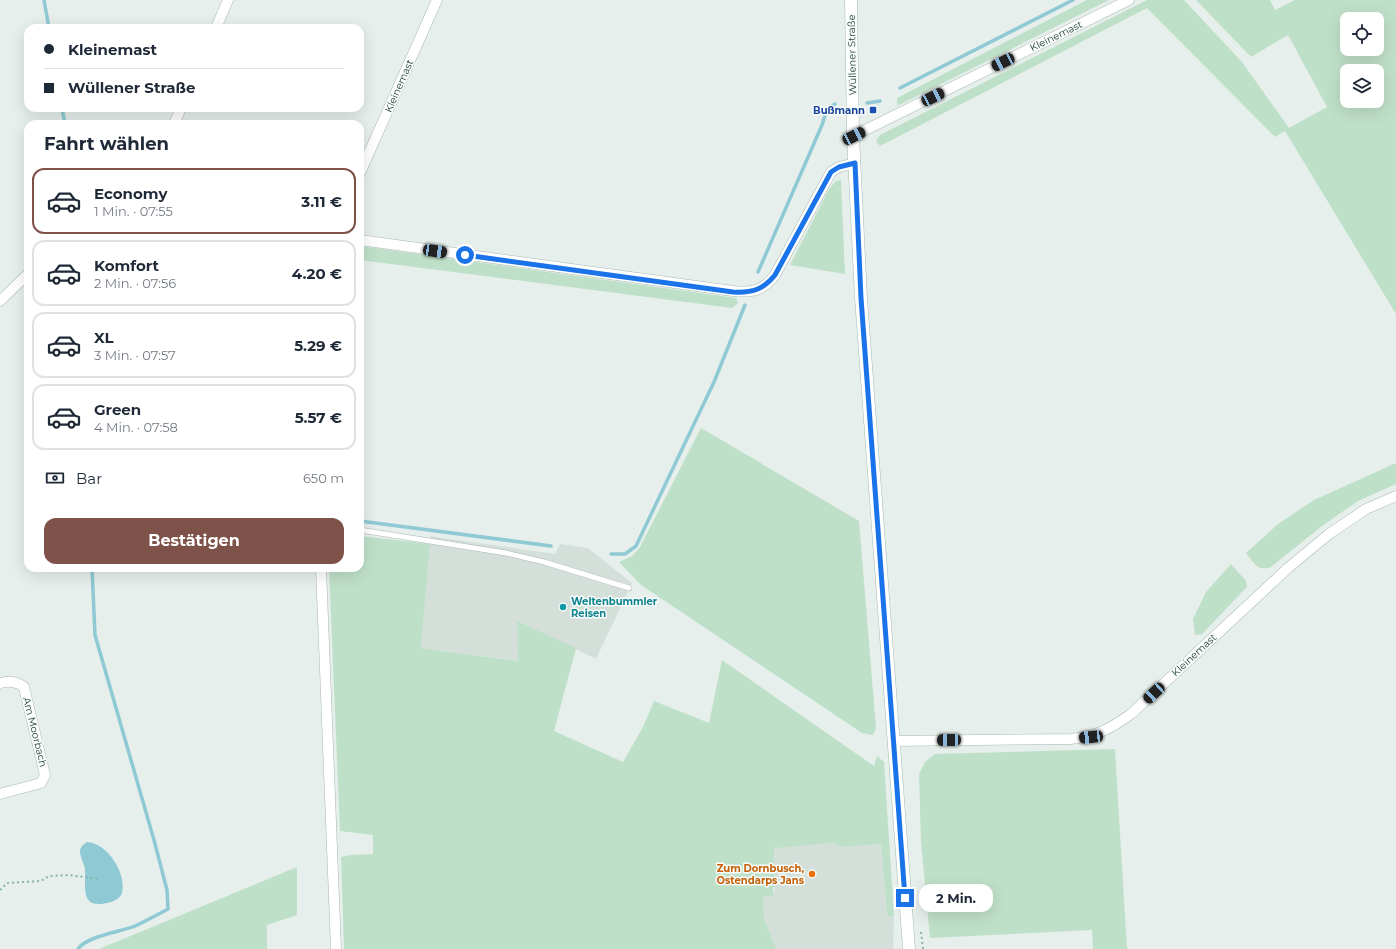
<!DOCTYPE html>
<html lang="de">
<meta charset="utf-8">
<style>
body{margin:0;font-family:Montserrat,sans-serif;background:#f2f2f3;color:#1f2937;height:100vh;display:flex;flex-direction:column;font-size:15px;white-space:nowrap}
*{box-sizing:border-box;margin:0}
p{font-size:13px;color:#747a83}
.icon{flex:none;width:22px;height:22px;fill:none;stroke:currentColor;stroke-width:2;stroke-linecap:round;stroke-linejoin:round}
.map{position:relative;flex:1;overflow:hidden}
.panel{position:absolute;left:24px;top:120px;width:340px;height:452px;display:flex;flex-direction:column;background:#fff;border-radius:12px;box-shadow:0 4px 16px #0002}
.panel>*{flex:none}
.top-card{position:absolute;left:24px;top:24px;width:340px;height:88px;border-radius:12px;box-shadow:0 4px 16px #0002;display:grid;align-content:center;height:88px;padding:0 20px;background:#fff}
.fabs{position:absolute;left:1340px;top:12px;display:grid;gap:8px}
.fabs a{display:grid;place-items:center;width:44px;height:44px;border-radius:8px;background:#fff;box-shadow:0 4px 16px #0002;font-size:20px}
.end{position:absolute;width:18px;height:18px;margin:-9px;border:5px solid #1a73e8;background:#fff;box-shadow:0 0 0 2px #fff}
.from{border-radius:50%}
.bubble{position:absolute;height:28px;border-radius:12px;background:#fff;box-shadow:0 4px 16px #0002;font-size:13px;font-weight:700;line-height:28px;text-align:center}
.car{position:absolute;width:12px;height:24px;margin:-12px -6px;border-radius:5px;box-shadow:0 0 3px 1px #0007;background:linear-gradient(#222 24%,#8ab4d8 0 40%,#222 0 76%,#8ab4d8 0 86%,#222 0)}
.top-card b{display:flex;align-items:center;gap:14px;height:38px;font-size:15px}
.top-card b+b{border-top:1px solid #e0e1e3}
.top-card i{width:10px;height:10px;background:#1f2937}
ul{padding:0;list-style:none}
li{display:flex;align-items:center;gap:12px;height:66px;margin:0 8px 6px;padding:0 12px;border:2px solid #e0e1e3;border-radius:12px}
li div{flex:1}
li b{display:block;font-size:15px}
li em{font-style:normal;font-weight:700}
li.active{border-color:#7f5249}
li>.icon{width:36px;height:36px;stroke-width:1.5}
h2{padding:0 20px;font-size:18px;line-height:48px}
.pay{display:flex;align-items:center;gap:10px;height:44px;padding:0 20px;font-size:15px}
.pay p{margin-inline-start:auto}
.primary-button{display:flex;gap:8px;margin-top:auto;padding:8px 20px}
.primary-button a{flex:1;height:46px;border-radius:12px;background:#7f5249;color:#fff;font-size:16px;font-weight:700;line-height:46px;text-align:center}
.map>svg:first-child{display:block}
.built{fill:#d4dfda}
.green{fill:#bfe0c8;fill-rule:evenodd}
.water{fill:#8ec9d4}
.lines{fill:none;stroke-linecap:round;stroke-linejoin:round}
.stream{stroke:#8ec9d4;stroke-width:3.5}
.service-casing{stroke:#a8b8b2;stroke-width:6}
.minor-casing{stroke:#a8b8b2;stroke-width:11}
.secondary-casing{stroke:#a4bbb3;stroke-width:13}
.path{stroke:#86b3a5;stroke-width:2;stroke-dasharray:2 3;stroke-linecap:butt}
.service{stroke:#fff;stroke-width:5}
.minor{stroke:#fff;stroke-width:10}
.secondary{stroke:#fff;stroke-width:12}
.route{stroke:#1a73e8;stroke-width:5}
.transit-dot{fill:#1a4fb4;stroke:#f7fbf9;stroke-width:1.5}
.culture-dot{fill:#0f9aa8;stroke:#f7fbf9;stroke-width:1.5}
.food-dot{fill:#e8710a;stroke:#f7fbf9;stroke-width:1.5}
.labels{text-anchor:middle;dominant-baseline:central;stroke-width:3;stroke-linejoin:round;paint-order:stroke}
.street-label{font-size:10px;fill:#24423a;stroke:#f7fbf9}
.transit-label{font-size:10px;font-weight:bold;fill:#164399;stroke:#f7fbf9;text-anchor:end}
.culture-label{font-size:10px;font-weight:bold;fill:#0d838f;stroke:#f7fbf9;text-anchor:start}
.food-label{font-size:10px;font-weight:bold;fill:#c56008;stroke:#f7fbf9;text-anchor:end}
</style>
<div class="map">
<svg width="1396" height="949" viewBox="0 0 1396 949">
<rect width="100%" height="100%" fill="#e6efeb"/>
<path class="built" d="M430,536L555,554L560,544L588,548L632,583L596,659L517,621L519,661L421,648Z
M833,843L840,847L881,844L887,914L891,917L894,916L893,949H775V945L764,919L763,897L774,896L775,887L774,847Z"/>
<path class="green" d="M1087,0H1109L897,106V98Z
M1147,0H1184L1242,62L1289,128L1327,107L1288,35L1251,57L1196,0H1270L1275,10L1295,0H1396V314L1285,131L1275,137L1147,8L880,146L876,141L880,135ZM1347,19H1377V49H1347ZM1347,71H1377V101H1347Z
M841,180L845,274L790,265L829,189L836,181Z
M360,246L736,298L738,303L732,308L360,260Z
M701,428L859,521L876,728L873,735L862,733L641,585L619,562L632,556L640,547Z
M1396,463V484L1358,501L1322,526L1271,567C1258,572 1254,563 1246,553L1278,524L1314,500Z
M360,536L430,544L421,648L518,661L517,621L576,648L554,731L623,762L643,727L654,701L709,723L722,660L874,766L877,756L884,762L894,916L891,917L887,915L881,844L840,847L833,843L774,848L775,887L773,888L774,896L763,897L764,919L775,945V949H344L341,857L350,855L373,854V835L340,831L329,568H360Z
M1231,564L1246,581L1247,587L1202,634L1195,635L1193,619L1206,592Z
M1115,749L1127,949H1093L1092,930L930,938L921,842L919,774L925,762L935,754Z
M297,867V915L267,925V949H99Z"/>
<path class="water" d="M87,842C107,843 127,873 122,893C121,897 115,901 111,902C79,911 86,888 85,869C84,863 80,857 80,851C80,847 84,844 87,842Z"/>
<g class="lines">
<path class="stream" d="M44,0L49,28
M900,88L1073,0
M867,103L880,101
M62,108L65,124
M758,272L822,125C825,116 826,108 835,104
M360,521L551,546
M611,554H625L636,546L714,382L745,305
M78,949C87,936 120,932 135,926C146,921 157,915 168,909L167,890L154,840L95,635L92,568"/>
<g class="service-casing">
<path id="service" d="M360,530L506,553L544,562L629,588"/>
</g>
<g class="minor-casing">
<path id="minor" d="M216,28L228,0
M174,124L181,108
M853,136L1129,0
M360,173L437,0
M360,240L733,291C752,293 763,291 775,275L831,172L839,167L855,163
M0,301L28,274
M321,568L336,949
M0,683C9,681 16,681 24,687L45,775L41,783L0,794
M894,741L1071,739C1097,736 1110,729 1131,714L1288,568L1329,534L1366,509L1396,496"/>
</g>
<g class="secondary-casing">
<path id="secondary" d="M851,0L853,136L861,298L909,949"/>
</g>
<path class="path" d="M0,890L7,883L41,881L49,876L68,875L99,879
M921,932L923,949"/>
<use href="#service" class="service"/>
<use href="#minor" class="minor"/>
<use href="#secondary" class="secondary"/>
</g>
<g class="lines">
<path class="route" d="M465,255L733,292C752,293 763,290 775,275L831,172L839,167L855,163L861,298L905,898"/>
</g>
<rect class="transit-dot" x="869" y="106" width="8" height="8" rx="2"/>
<circle class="culture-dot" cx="563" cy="607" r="4"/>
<circle class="food-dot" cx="812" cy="874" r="4"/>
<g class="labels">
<g class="street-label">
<text transform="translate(1056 36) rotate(-26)">Kleinemast</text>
<text transform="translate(852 55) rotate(-91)">Wüllener Straße</text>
<text transform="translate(399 86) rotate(-66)">Kleinemast</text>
<text transform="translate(1194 655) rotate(-43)">Kleinemast</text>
<text transform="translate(35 732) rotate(76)">Am Moorbach</text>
</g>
<g class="transit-label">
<text x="865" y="110">Bußmann</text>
</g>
<g class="culture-label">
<text x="571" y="601">Weltenbummler<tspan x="571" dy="12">Reisen</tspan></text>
</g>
<g class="food-label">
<text x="804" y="868">Zum Dornbusch,<tspan x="804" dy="12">Ostendarps Jans</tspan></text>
</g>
</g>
</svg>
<div class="fabs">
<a><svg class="icon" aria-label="locate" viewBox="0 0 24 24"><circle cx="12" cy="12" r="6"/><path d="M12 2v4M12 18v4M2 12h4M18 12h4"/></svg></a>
<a><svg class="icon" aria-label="layers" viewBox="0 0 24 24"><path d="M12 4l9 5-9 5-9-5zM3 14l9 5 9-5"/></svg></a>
</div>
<i class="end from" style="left:465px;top:255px"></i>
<i class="end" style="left:905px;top:898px"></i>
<div class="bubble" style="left:919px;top:884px;width:74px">2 Min.</div>
<i class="car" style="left:1003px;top:62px;rotate:244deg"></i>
<i class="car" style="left:933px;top:97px;rotate:64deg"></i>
<i class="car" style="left:854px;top:136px;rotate:64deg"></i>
<i class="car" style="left:435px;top:251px;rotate:98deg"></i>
<i class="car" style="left:1154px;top:693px;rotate:227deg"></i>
<i class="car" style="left:1091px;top:737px;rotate:264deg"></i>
<i class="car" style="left:949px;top:740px;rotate:269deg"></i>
<div class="top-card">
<b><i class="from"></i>Kleinemast</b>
<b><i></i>Wüllener Straße</b>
</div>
<section class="panel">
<h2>Fahrt wählen</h2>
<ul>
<li class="active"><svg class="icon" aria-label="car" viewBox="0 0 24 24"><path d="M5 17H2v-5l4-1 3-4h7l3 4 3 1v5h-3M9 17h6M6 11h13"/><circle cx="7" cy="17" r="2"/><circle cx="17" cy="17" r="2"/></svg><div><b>Economy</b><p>1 Min. · 07:55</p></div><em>3.11 €</em></li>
<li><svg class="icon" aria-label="car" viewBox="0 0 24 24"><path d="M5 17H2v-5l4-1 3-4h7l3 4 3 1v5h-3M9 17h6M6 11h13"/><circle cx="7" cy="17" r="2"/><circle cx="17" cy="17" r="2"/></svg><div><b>Komfort</b><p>2 Min. · 07:56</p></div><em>4.20 €</em></li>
<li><svg class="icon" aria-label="car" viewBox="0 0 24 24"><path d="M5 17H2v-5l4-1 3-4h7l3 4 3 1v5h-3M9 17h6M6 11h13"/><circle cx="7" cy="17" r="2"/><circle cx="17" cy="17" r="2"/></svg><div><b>XL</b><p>3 Min. · 07:57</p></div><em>5.29 €</em></li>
<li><svg class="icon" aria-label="car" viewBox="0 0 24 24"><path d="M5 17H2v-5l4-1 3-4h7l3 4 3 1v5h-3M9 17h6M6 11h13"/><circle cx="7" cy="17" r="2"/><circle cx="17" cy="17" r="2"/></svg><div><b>Green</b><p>4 Min. · 07:58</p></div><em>5.57 €</em></li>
</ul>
<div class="pay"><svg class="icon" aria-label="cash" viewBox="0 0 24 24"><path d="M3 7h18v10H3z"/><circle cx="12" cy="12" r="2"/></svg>Bar<p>650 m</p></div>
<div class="primary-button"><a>Bestätigen</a></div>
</section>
</div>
